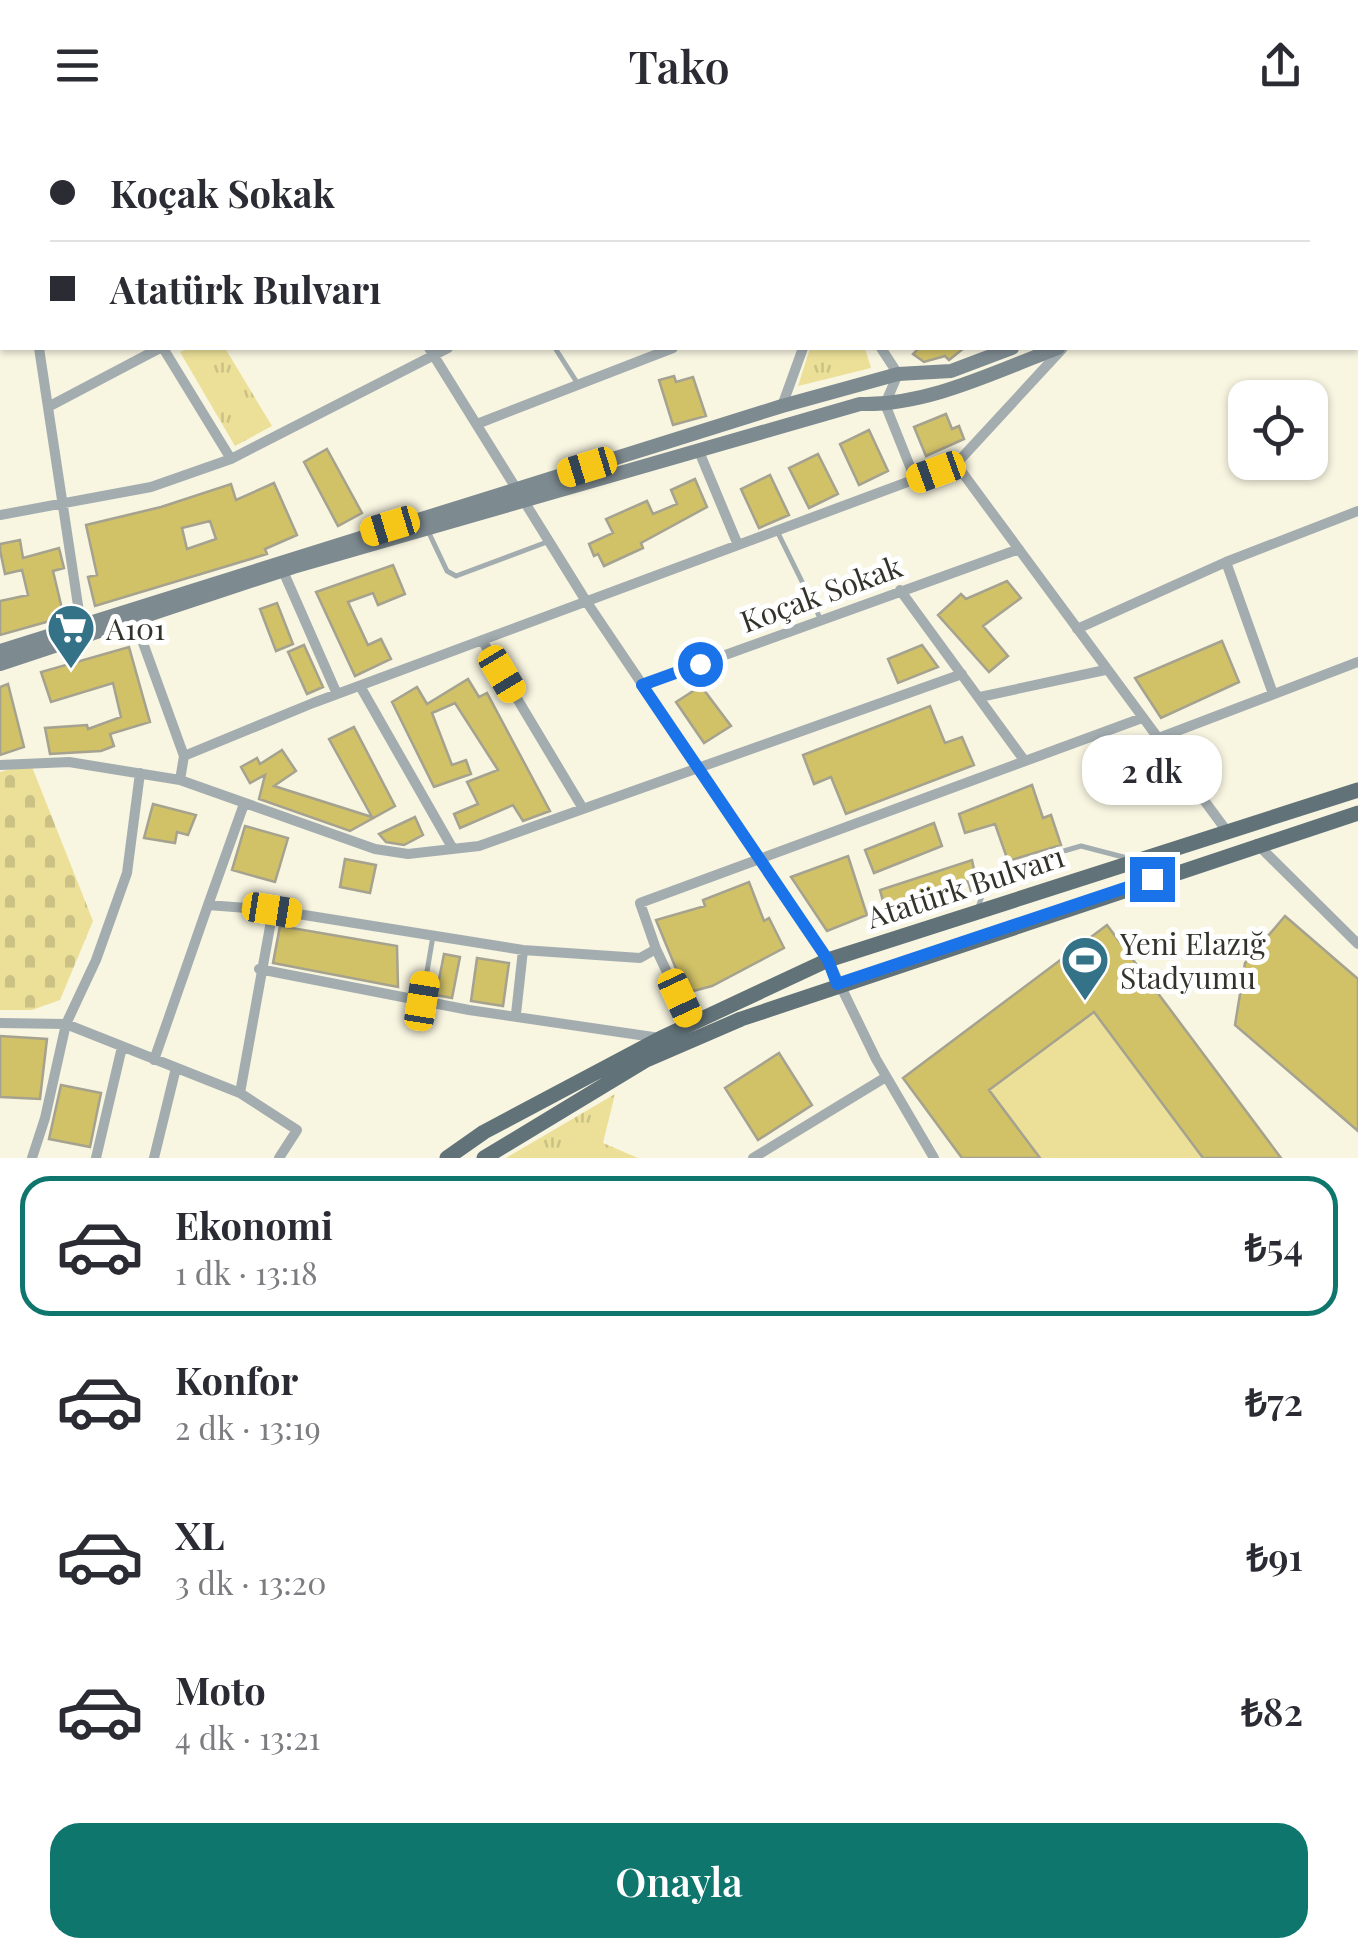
<!DOCTYPE html>
<html lang="tr">
<meta charset="utf-8">
<style>
body{margin:0;font-family:"Playfair Display",serif;background:#f7f7f7;color:#2b2b33;height:100vh;display:flex;flex-direction:column;font-size:38px;white-space:nowrap}
*{box-sizing:border-box;margin:0}
p{font-size:32px;color:#7c7c81}
.icon{flex:none;width:55px;height:55px;fill:none;stroke:currentColor;stroke-width:2;stroke-linecap:round;stroke-linejoin:round}
.map{position:relative;height:1028px;overflow:hidden}
.sheet{display:flex;flex-direction:column;background:#fff;flex:1}
.sheet>*{flex:none}
.guide{position:absolute;left:0px;top:0px;width:1360px;height:220px;box-shadow:0 2px 8px #0004;display:grid;align-content:center;height:220px;padding:0 50px;background:#fff}
.fabs{position:absolute;left:1228px;top:250px;display:grid;gap:20px}
.fabs a{display:grid;place-items:center;width:100px;height:100px;border-radius:20px;background:#fff;box-shadow:0 2px 8px #0004;font-size:50px}
.end{position:absolute;width:45px;height:45px;margin:-22px;border:12px solid #1a73e8;background:#fff;box-shadow:0 0 0 5px #fff}
.from{border-radius:50%}
.bubble{position:absolute;height:70px;border-radius:30px;background:#fff;box-shadow:0 2px 8px #0004;font-size:32px;font-weight:600;line-height:70px;text-align:center}
.car{position:absolute;width:30px;height:60px;margin:-30px -15px;border-radius:12px;box-shadow:0 0 8px 2px #0007;background:linear-gradient(#f5c518 24%,#345 0 40%,#f5c518 0 76%,#345 0 86%,#f5c518 0)}
.guide b{display:flex;align-items:center;gap:35px;height:95px;font-size:38px}
.guide b+b{border-top:2px solid #e1e1e2}
.guide i{width:25px;height:25px;background:#2b2b33}
ul{padding:18px 0 0;list-style:none}
li{display:flex;align-items:center;gap:30px;height:140px;margin:0 20px 15px;padding:0 30px;border:5px solid transparent;border-radius:30px}
li div{flex:1}
li b{display:block;font-size:38px}
li em{font-style:normal;font-weight:600}
li.on{border-color:#0f766e}
li>.icon{width:90px;height:90px;stroke-width:1.5}
.action{display:flex;gap:20px;margin-top:auto;padding:20px 50px}
.action a{flex:1;height:115px;border-radius:30px;background:#0f766e;color:#fff;font-size:40px;font-weight:600;line-height:115px;text-align:center}
header{display:flex;justify-content:space-between;align-items:center;height:130px;padding:0 50px;background:#fff;font-size:45px;font-weight:600}
.map>svg:first-child{display:block}
.grass{fill:url(#grass-tufts)}
.cemetery{fill:url(#cemetery-stones)}
.pitch{fill:#ece099}
.building{fill:#d1c167;stroke:#a5a28f;stroke-width:2.5;fill-rule:evenodd}
.lines{fill:none;stroke-linecap:round;stroke-linejoin:round}
.lane{stroke:#a3adb0;stroke-width:5}
.street{stroke:#a3adb0;stroke-width:10}
.secondary{stroke:#7d8a90;stroke-width:14}
.primary{stroke:#617278;stroke-width:15}
.route{stroke:#1a73e8;stroke-width:12}
.labels{text-anchor:middle;dominant-baseline:central;stroke-width:10;stroke-linejoin:round;paint-order:stroke}
.street-label{font-size:30px;fill:#34332b;stroke:#fff}
.poi-label{font-size:30px;fill:#34332b;stroke:#fff;text-anchor:start}
</style>
<header><svg class="icon" aria-label="menu" viewBox="0 0 24 24"><path d="M4 6h16M4 12h16M4 18h16"/></svg>Tako<svg class="icon" aria-label="share" viewBox="0 0 24 24"><path d="M12 15V3M7 8l5-5 5 5M5 13v7h14v-7"/></svg></header>
<div class="map">
<svg width="1358" height="1028" viewBox="0 0 1358 1028">
<defs>
<pattern id="grass-tufts" width="24" height="20" patternUnits="userSpaceOnUse" patternTransform="scale(2.5)"><rect width="24" height="20" fill="#ece099"/><path d="M3 7l-1-3M5 7V3M7 7l1-3M15 17l-1-3M17 17v-4M19 17l1-3" fill="none" stroke="#cbc184"/></pattern>
<pattern id="cemetery-stones" width="16" height="16" patternUnits="userSpaceOnUse" patternTransform="scale(2.5)"><rect width="16" height="16" fill="#ece099"/><path d="M2 7V4a2 2 0 0 1 4 0v3zM10 15v-3a2 2 0 0 1 4 0v3z" fill="#cbc184"/></pattern>
</defs>
<rect width="100%" height="100%" fill="#f8f5e1"/>
<path class="grass" d="M189,218H225L272,296L235,316L180,222Z
M810,218H865L871,238L798,256Z
M615,964L603,1013L638,1028H506Z"/>
<path class="cemetery" d="M17,637H32L93,791L60,870L32,880H0V642Z"/>
<path class="pitch" d="M1107,795L1281,1028H962L903,948Z"/>
<path class="building" d="M919,218H964L949,230L945,226L924,232L913,224Z
M674,246L676,252L693,247L706,286L673,295L659,250Z
M946,284L952,299L959,296L964,309L926,326L914,297Z
M869,300L888,341L859,355L840,314Z
M327,319L362,383L338,396L304,332Z
M818,324L838,364L809,378L789,338Z
M770,345L789,385L759,398L741,359Z
M695,349L707,377L641,413L643,418L604,436L598,424L594,426L589,414L613,403L606,389L647,371L653,384L677,374L671,360Z
M274,353L297,405L265,419L267,424L95,476L88,447L97,445L86,395L161,377L231,354L236,370ZM210,391L216,409L187,419L182,398Z
M20,410L23,428L59,418L64,438L53,441L64,487L0,505V471L28,465L22,440L5,444L0,420V414Z
M393,435L405,464L378,475L373,463L348,472L368,515L381,509L391,529L355,546L316,462Z
M1007,451L1021,468L983,496L1008,526L989,542L938,485L961,464L966,469Z
M277,473L293,514L276,521L260,479Z
M1222,511L1239,552L1161,588L1135,548Z
M304,515L323,557L307,564L288,522Z
M922,515L938,537L898,553L888,529Z
M129,517L150,592L110,604L114,616L101,621L50,624L45,598L87,595L88,599L121,587L113,553L51,572L41,542Z
M468,549L479,567L487,563L550,681L523,691L513,675L460,698L454,684L478,674L467,652L498,640L455,573L432,583L452,635L466,630L471,644L434,657L392,572L417,557L427,574Z
M8,554L24,617L0,625V557Z
M701,556L731,596L704,613L676,572Z
M930,576L945,613L962,607L974,635L846,684L831,647L814,654L803,625Z
M354,597L395,676L350,701L259,669L265,645L250,653L241,637L257,628L260,634L282,620L296,641L274,656L372,687L329,609Z
M1032,655L1043,688L1051,685L1061,715L1008,731L995,694L965,703L959,684Z
M153,674L196,685L188,705L177,702L175,713L144,708Z
M415,687L423,705L404,715L386,712L379,704Z
M934,693L942,716L874,743L865,720Z
M245,696L288,708L275,752L232,740Z
M848,726L867,785L827,801L791,747Z
M345,729L376,735L370,763L340,757Z
M972,730L978,759L971,761L968,751L886,782L880,760Z
M749,752L764,791L769,788L784,818L712,856L686,863L656,790L705,776L703,770Z
M1285,786L1358,849V1001L1235,895L1245,833Z
M1107,795L1281,1028H1203L1094,882L989,960L1040,1028H962L903,948Z
M280,796L397,816L398,857L273,833Z
M444,824L460,827L452,868L436,865Z
M477,828L509,833L503,876L471,871Z
M0,906L47,909L40,969L0,967Z
M779,923L812,975L758,1010L725,958Z
M61,955L101,963L90,1017L49,1009Z"/>
<g class="lines">
<path class="lane" d="M555,218L578,254
M428,401L447,441L456,446L547,412
M777,401L820,488
M978,777L991,742L1081,716L1127,728
M422,871L433,806"/>
<path class="street" d="M290,0L292,2
M737,0L739,2
M861,0L863,2
M1330,0L1332,2
M605,2L612,0
M967,2L972,0
M1128,2L1129,0
M1189,2L1194,0
M39,218L81,495
M163,218L231,329
M429,218L586,471L828,830L876,929L934,1028
M881,218L898,244L885,274L915,349
M782,276L803,218
M48,277L160,218
M477,294L673,218
M698,319L738,415
M956,334L1226,700
M0,385L151,357L231,329L448,218
M1226,432L1272,561
M283,441L337,564
M900,460L1024,630
M134,488L184,626
M1077,499L1226,432L1358,381
M482,510L582,677
M642,555L1019,419
M360,556L453,719
M980,567L1105,540
M1156,609L1358,532
M0,635L69,632L180,650L184,626L313,573L956,334L1063,218
M180,650L375,719L408,724L479,716L962,544
M244,674L208,775L273,780L523,820L640,828L656,819L640,773L1142,588
M1257,714L1358,814
M656,819L691,893
M259,839L469,880L660,908
M516,884L523,820
M0,893L66,894L96,830L127,743L140,643
M154,930L208,775
M240,963L297,1000L279,1028
M32,1028L45,988L66,894L240,963L273,780
M96,1028L122,917
M154,1028L176,938
M753,1028L886,947"/>
<path class="secondary" d="M138,2L139,0
M0,172L2,171
M0,521L782,276L898,244L951,241L1012,218
M0,534L293,437L860,274C928,276 996,241 1058,218"/>
<path class="primary" d="M447,1028L484,1002L661,908L828,830L1358,660
M484,1028L646,930L741,889L1358,683"/>
</g>
<g class="lines">
<path class="route" d="M700,534L642,555L828,830L837,854L1152,749"/>
</g>
<defs>
<g id="supermarket-pin" transform="scale(2.5)"><path d="M0 17L-7.5 6A9.5 9.5 0 1 1 7.5 6Z" fill="#337287" stroke="#fff"/><path d="M-6-5.5h2.5l.6 2H6L4.5 2H-2.5L-4.4-4H-6ZM-1.5 3.2a1.3 1.3 0 1 0 .1 0ZM3 3.2a1.3 1.3 0 1 0 .1 0Z" fill="#fff"/></g>
<g id="stadium-pin" transform="scale(2.5)"><path d="M0 17L-7.5 6A9.5 9.5 0 1 1 7.5 6Z" fill="#337287" stroke="#fff"/><path d="M0-5a6.5 5 0 1 0 0 10a6.5 5 0 1 0 0-10ZM-3.5-1.8h7v3.6h-7Z" fill="#fff"/></g>
</defs>
<g fill-rule="evenodd">
<use href="#supermarket-pin" x="71" y="498"/>
<use href="#stadium-pin" x="1085" y="830"/>
</g>
<g class="labels">
<g class="street-label">
<text transform="translate(821 463) rotate(-20)">Koçak Sokak</text>
<text transform="translate(965 756) rotate(-18)">Atatürk Bulvarı</text>
</g>
<g class="poi-label">
<text x="106" y="498">A101</text>
<text x="1120" y="813">Yeni Elazığ<tspan x="1120" dy="34">Stadyumu</tspan></text>
</g>
</g>
</svg>
<div class="fabs">
<a><svg class="icon" aria-label="locate" viewBox="0 0 24 24"><circle cx="12" cy="12" r="6"/><path d="M12 2v4M12 18v4M2 12h4M18 12h4"/></svg></a>
</div>
<i class="end from" style="left:700px;top:534px"></i>
<i class="end" style="left:1152px;top:749px"></i>
<div class="bubble" style="left:1082px;top:605px;width:140px">2 dk</div>
<i class="car" style="left:587px;top:337px;rotate:253deg"></i>
<i class="car" style="left:936px;top:342px;rotate:250deg"></i>
<i class="car" style="left:390px;top:396px;rotate:253deg"></i>
<i class="car" style="left:502px;top:544px;rotate:149deg"></i>
<i class="car" style="left:272px;top:780px;rotate:99deg"></i>
<i class="car" style="left:680px;top:868px;rotate:155deg"></i>
<i class="car" style="left:422px;top:871px;rotate:9deg"></i>
<div class="guide">
<b><i class="from"></i>Koçak Sokak</b>
<b><i></i>Atatürk Bulvarı</b>
</div>
</div>
<section class="sheet">
<ul>
<li class="on"><svg class="icon" aria-label="car" viewBox="0 0 24 24"><path d="M5 17H2v-5l4-1 3-4h7l3 4 3 1v5h-3M9 17h6M6 11h13"/><circle cx="7" cy="17" r="2"/><circle cx="17" cy="17" r="2"/></svg><div><b>Ekonomi</b><p>1 dk · 13:18</p></div><em>₺54</em></li>
<li><svg class="icon" aria-label="car" viewBox="0 0 24 24"><path d="M5 17H2v-5l4-1 3-4h7l3 4 3 1v5h-3M9 17h6M6 11h13"/><circle cx="7" cy="17" r="2"/><circle cx="17" cy="17" r="2"/></svg><div><b>Konfor</b><p>2 dk · 13:19</p></div><em>₺72</em></li>
<li><svg class="icon" aria-label="car" viewBox="0 0 24 24"><path d="M5 17H2v-5l4-1 3-4h7l3 4 3 1v5h-3M9 17h6M6 11h13"/><circle cx="7" cy="17" r="2"/><circle cx="17" cy="17" r="2"/></svg><div><b>XL</b><p>3 dk · 13:20</p></div><em>₺91</em></li>
<li><svg class="icon" aria-label="car" viewBox="0 0 24 24"><path d="M5 17H2v-5l4-1 3-4h7l3 4 3 1v5h-3M9 17h6M6 11h13"/><circle cx="7" cy="17" r="2"/><circle cx="17" cy="17" r="2"/></svg><div><b>Moto</b><p>4 dk · 13:21</p></div><em>₺82</em></li>
</ul>
<div class="action"><a>Onayla</a></div>
</section>
